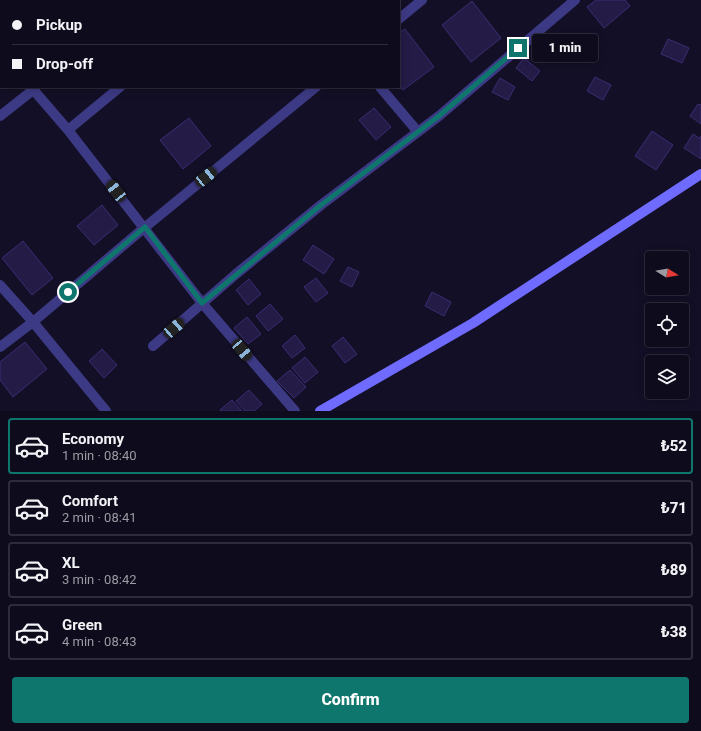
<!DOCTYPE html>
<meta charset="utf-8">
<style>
body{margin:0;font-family:Roboto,sans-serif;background:#171425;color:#f1f3f6;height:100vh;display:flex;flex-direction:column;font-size:15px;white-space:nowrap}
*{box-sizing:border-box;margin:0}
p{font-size:13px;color:#9b9ba3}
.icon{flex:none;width:22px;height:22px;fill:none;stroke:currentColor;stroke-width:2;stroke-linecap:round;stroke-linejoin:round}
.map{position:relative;height:411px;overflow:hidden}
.details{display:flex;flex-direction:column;background:#0e0b1c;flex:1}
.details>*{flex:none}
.banner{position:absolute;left:0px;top:0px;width:400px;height:88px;box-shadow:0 2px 10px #0003,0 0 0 1px #2e2b3b;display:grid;align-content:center;height:88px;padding:0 12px;background:#0e0b1c}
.needle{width:26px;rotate:101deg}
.fabs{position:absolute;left:645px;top:251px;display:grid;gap:8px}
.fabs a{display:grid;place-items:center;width:44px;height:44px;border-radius:4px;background:#0e0b1c;box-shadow:0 2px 10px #0003,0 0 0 1px #2e2b3b;font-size:20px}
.end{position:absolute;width:18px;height:18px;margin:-9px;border:5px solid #0f766e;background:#fff;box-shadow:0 0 0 2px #fff}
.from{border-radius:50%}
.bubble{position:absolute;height:28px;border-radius:4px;background:#0e0b1c;box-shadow:0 2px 10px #0003,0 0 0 1px #2e2b3b;font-size:13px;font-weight:800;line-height:28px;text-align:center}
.car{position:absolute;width:12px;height:24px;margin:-12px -6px;border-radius:5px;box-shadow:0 0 3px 1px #0007;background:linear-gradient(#222 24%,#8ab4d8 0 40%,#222 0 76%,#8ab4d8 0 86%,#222 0)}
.banner b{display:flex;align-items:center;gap:14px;height:38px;font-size:15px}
.banner b+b{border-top:1px solid #2e2b3b}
.banner i{width:10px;height:10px;background:#f1f3f6}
ul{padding:7px 0 0;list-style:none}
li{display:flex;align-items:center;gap:12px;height:56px;margin:0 8px 6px;padding:0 4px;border:2px solid #2e2b3b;border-radius:4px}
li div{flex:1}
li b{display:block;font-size:15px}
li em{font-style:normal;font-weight:800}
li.active{border-color:#0f766e}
li>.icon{width:36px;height:36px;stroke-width:1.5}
.action{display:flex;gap:8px;margin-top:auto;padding:8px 12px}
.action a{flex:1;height:46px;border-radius:4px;background:#0f766e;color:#fff;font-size:16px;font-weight:800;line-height:46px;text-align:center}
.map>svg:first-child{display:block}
.building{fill:#241b47;stroke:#3b2d73}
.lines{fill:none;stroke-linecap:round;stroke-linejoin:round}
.street{stroke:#3d3a85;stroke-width:10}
.secondary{stroke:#6f6bff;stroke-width:10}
.route{stroke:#0f766e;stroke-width:5}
</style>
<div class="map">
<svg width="701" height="411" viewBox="0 0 701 411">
<rect width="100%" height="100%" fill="#130f26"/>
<path class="building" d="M596,0H625L630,6L604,28L587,7Z
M472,1L501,38L471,62L442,25Z
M405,29L434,67L403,90L399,85V33Z
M668,39L689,48L682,63L661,54Z
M524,58L540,71L532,81L516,68Z
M595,77L611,85L603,100L587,91Z
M500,78L515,87L508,100L492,92Z
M698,104L701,105V124L690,116Z
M374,108L391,127L376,140L359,120Z
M189,118L211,146L183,169L160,140Z
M652,131L673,145L656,170L635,156Z
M693,134L699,138L701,136V159L684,148Z
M102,205L118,225L94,245L77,226Z
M23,241L53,278L32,295L2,258Z
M313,245L334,259L324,274L303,260Z
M348,267L359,272L352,287L340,281Z
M316,278L328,293L316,302L304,287Z
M249,279L261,294L248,305L236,290Z
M432,292L451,302L444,316L425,306Z
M270,304L283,319L268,331L256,316Z
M247,317L261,334L248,344L234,328Z
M295,335L305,348L292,358L282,346Z
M343,337L357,354L345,363L332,346Z
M25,342L47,369L13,397L0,380V362Z
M102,349L117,365L104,378L89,361Z
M305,357L318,372L305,383L292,368Z
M290,370L306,387L294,398L277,381Z
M249,390L262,404L254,411H245L236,401Z
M232,400L242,411H221L220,410Z"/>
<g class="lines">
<path class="street" d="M312,0L313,1
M37,1L38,0
M223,1L224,0
M399,19L422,0
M0,34L1,33
M0,52L1,53
M31,87L68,130L202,303L295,411
M380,87L418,132
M0,116L33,90
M68,130L120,87
M0,285L33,322L106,411
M153,346L236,274L321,205L439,116L575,0
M0,347L33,322L138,233L316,87"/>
<path class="secondary" d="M320,411L473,323L701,174"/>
</g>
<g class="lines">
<path class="route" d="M68,292L145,227L202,303L321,205L439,116L518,48"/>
</g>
</svg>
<div class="fabs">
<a><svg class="needle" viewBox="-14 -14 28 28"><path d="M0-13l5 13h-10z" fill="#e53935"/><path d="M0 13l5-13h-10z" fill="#9b9ba3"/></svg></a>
<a><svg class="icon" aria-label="locate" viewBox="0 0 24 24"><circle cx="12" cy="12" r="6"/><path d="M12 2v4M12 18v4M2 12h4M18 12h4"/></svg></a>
<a><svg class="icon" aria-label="layers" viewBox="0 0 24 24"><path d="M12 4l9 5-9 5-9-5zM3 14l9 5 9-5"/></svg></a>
</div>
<i class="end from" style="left:68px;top:292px"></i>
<i class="end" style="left:518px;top:48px"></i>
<div class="bubble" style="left:532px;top:34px;width:66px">1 min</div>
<i class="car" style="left:206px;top:177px;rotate:51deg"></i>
<i class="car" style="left:116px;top:191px;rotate:322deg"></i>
<i class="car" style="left:174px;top:328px;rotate:49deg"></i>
<i class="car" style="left:242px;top:350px;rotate:140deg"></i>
<div class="banner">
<b><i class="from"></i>Pickup</b>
<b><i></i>Drop-off</b>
</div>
</div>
<section class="details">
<ul>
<li class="active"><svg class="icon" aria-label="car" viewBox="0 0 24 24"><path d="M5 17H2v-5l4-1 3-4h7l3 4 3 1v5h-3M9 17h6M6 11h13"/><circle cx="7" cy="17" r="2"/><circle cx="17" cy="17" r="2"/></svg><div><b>Economy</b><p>1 min · 08:40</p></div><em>₺52</em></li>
<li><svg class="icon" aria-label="car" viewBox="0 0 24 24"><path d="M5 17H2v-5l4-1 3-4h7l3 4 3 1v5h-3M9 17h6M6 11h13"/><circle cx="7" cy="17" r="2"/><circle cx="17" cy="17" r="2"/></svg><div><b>Comfort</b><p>2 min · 08:41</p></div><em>₺71</em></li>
<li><svg class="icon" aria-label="car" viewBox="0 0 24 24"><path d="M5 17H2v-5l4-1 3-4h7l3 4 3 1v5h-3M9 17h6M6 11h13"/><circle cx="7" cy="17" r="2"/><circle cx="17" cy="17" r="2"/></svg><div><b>XL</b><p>3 min · 08:42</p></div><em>₺89</em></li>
<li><svg class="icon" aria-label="car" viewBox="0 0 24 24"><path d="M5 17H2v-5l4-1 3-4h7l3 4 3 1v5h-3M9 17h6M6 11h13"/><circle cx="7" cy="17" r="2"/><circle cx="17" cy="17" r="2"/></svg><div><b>Green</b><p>4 min · 08:43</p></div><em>₺38</em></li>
</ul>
<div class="action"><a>Confirm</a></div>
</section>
